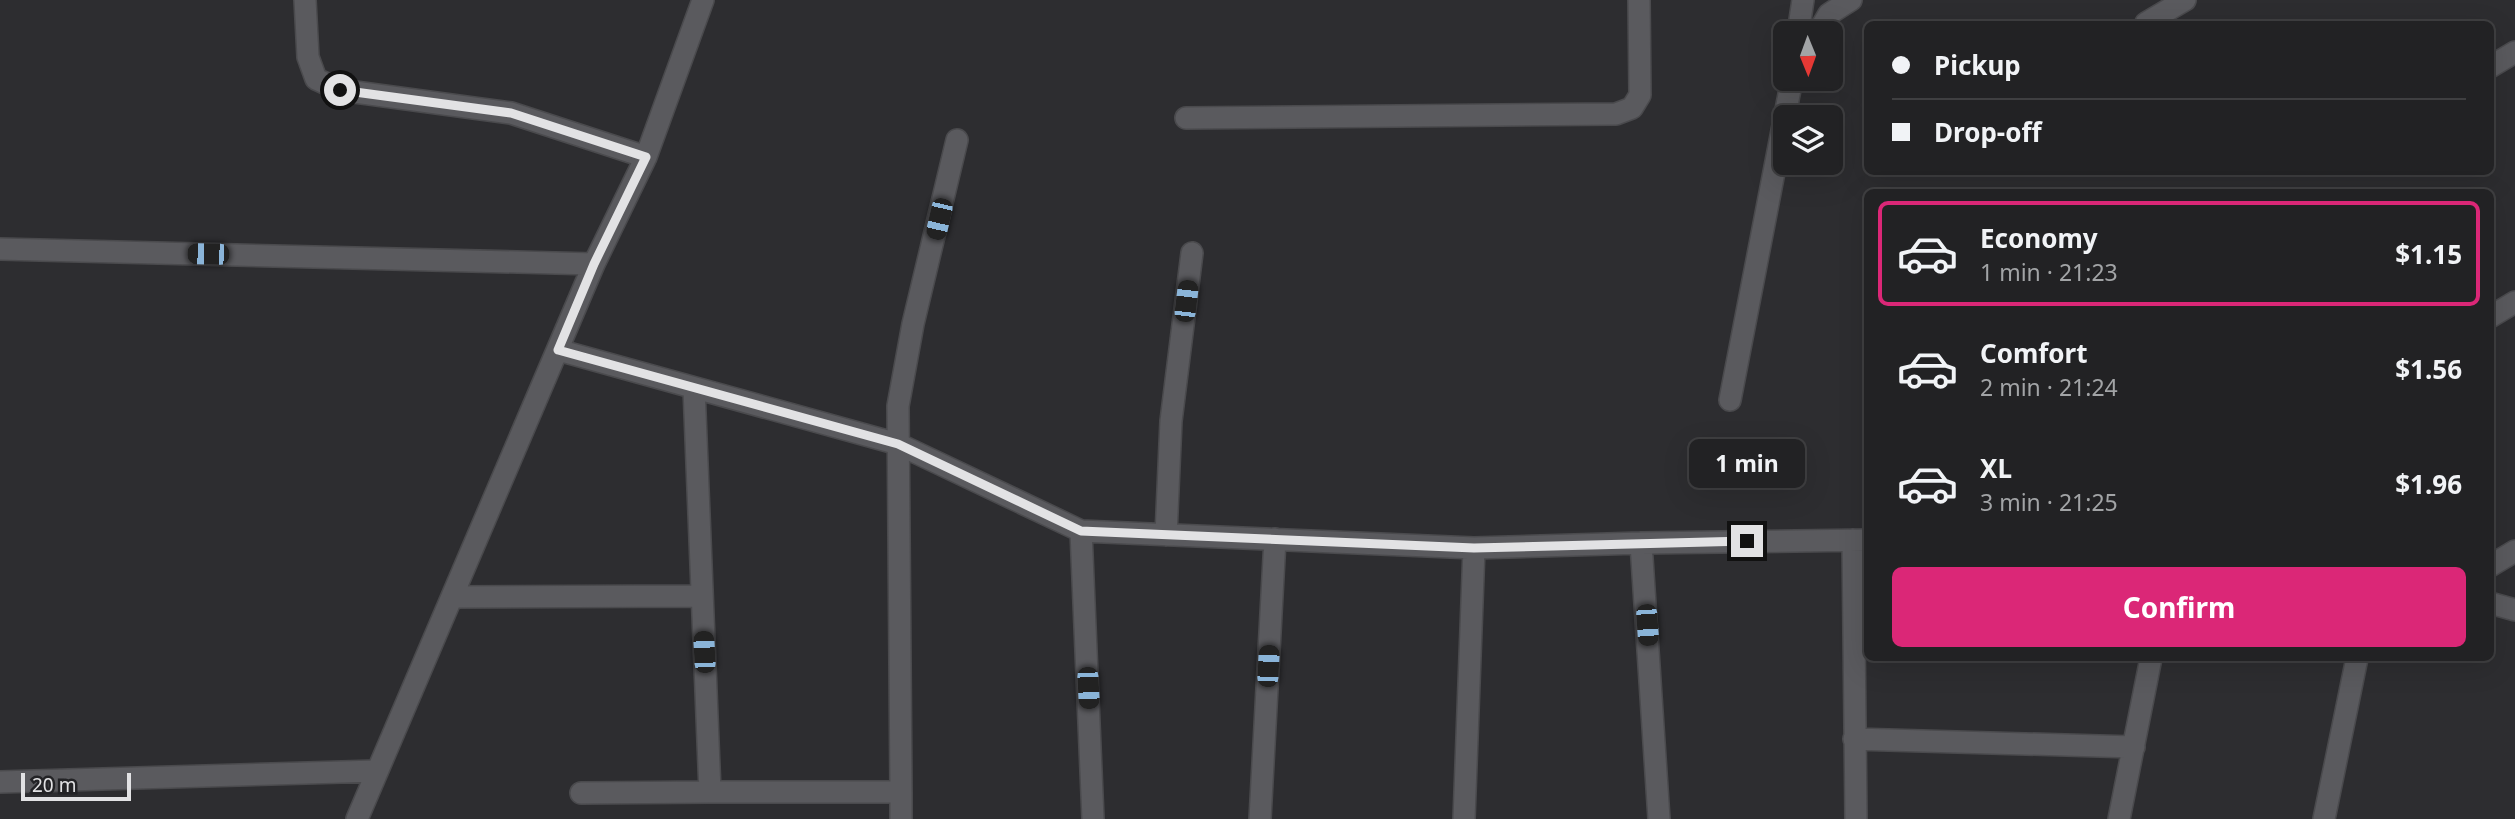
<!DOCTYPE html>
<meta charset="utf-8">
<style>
body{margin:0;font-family:"Noto Sans",sans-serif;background:#2a2a2c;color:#f1f3f6;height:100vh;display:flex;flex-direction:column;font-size:26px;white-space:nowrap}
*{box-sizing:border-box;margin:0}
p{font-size:23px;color:#a2a4a6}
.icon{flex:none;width:38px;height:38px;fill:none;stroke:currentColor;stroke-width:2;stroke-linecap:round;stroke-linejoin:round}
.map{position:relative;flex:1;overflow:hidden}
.side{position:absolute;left:1864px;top:189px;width:630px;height:472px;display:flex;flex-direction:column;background:#222224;border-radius:10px;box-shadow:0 7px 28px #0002,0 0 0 2px #3f3f41}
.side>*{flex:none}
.guide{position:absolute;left:1864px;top:21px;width:630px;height:154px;border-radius:10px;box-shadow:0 7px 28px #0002,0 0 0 2px #3f3f41;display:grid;align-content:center;height:154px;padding:0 28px;background:#222224}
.needle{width:46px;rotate:179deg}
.tools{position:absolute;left:1773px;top:21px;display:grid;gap:14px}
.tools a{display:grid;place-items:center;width:70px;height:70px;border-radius:10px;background:#222224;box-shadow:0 7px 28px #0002,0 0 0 2px #3f3f41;font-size:35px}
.scale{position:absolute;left:21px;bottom:18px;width:110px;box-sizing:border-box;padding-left:7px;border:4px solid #e2e2e4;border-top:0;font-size:19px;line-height:24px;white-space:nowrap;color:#e2e2e4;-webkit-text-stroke:5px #232326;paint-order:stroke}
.end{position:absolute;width:32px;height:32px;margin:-16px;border:9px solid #e2e2e4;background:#111;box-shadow:0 0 0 4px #111}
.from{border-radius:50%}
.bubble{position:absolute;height:49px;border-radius:10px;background:#222224;box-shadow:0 7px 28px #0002,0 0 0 2px #3f3f41;font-size:23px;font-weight:700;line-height:49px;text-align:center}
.car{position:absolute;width:21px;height:42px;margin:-21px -10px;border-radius:9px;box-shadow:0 0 5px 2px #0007;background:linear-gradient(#222 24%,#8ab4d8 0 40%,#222 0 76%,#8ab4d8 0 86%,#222 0)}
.guide b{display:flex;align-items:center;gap:24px;height:66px;font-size:26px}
.guide b+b{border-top:2px solid #3f3f41}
.guide i{width:18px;height:18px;background:#f1f3f6}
ul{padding:12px 0 0;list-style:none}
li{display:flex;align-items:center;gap:21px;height:105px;margin:0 14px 10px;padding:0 14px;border:4px solid transparent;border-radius:10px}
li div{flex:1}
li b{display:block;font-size:26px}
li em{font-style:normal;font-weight:700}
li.on{border-color:#db2777}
li>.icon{width:63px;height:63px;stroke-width:1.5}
.cta{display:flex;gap:14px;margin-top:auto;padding:14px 28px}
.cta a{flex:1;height:80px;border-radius:10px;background:#db2777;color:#fff;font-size:28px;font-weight:700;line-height:80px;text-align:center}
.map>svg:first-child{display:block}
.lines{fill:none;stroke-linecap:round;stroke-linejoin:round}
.street-casing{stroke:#4a4a4d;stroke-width:24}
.street{stroke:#5a5a5e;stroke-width:21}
.route{stroke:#e2e2e4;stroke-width:9}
</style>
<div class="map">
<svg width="2515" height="819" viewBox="0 0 2515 819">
<rect width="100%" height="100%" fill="#2d2d30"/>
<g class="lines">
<g class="street-casing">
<path id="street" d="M305,0L308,57L316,79L340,90L511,113L646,157
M2146,23L2185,0
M1798,33L1803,0
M1818,33L1829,14L1851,0
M2490,67L2515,52
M1186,118L1616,114L1632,108L1640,95L1639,0
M0,249L594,264
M2490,317L2515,302
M558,350L898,444L1081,531L1474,548L1641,543L1867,540
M694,388L710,792H901L898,406L913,324L957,140
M1730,400L1792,79
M1081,531L1093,819
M1166,535L1171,421L1192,253
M1853,540L1856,819
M1641,543L1659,819
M2490,566L2515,551
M453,597L702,596
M2490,603L2515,610
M1854,739L2134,747
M0,782L377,771
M901,792V819
M581,793L710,792
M357,819L594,264L646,157L703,0
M1260,819L1275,539
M1464,819L1474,548
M2119,819L2151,658
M2324,819L2357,658"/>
</g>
<use href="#street" class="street"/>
</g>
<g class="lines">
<path class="route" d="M340,90L511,113L646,157L594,264L558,350L898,444L1081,531L1474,548L1747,541"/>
</g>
</svg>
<div class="tools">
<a><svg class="needle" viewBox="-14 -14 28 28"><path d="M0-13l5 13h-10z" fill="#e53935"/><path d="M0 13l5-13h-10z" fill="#a2a4a6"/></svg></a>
<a><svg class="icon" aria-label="layers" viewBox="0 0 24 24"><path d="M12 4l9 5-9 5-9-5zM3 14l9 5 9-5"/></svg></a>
</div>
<div class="scale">20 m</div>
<i class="end from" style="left:340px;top:90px"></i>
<i class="end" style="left:1747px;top:541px"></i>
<div class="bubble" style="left:1689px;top:439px;width:116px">1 min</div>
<i class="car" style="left:939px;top:219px;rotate:193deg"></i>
<i class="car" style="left:208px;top:254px;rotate:271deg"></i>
<i class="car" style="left:1186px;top:301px;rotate:7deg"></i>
<i class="car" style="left:1647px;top:625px;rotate:176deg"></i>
<i class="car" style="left:704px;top:652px;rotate:357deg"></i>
<i class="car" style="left:1268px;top:666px;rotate:3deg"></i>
<i class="car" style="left:1088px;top:688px;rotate:177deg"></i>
<div class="guide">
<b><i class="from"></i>Pickup</b>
<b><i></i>Drop-off</b>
</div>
<section class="side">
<ul>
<li class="on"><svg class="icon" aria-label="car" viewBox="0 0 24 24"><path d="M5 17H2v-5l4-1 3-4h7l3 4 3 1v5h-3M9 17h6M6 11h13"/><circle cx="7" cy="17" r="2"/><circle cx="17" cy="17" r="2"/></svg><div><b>Economy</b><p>1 min · 21:23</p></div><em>$1.15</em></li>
<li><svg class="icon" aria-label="car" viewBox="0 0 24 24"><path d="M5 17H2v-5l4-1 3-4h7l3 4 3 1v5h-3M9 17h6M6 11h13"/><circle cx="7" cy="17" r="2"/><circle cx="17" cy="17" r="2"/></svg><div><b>Comfort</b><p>2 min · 21:24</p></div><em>$1.56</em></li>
<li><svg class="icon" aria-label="car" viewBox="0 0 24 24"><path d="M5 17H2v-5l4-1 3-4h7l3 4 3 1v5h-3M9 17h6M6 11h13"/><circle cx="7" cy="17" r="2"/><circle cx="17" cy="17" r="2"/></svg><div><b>XL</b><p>3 min · 21:25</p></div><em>$1.96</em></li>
</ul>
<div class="cta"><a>Confirm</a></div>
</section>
</div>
